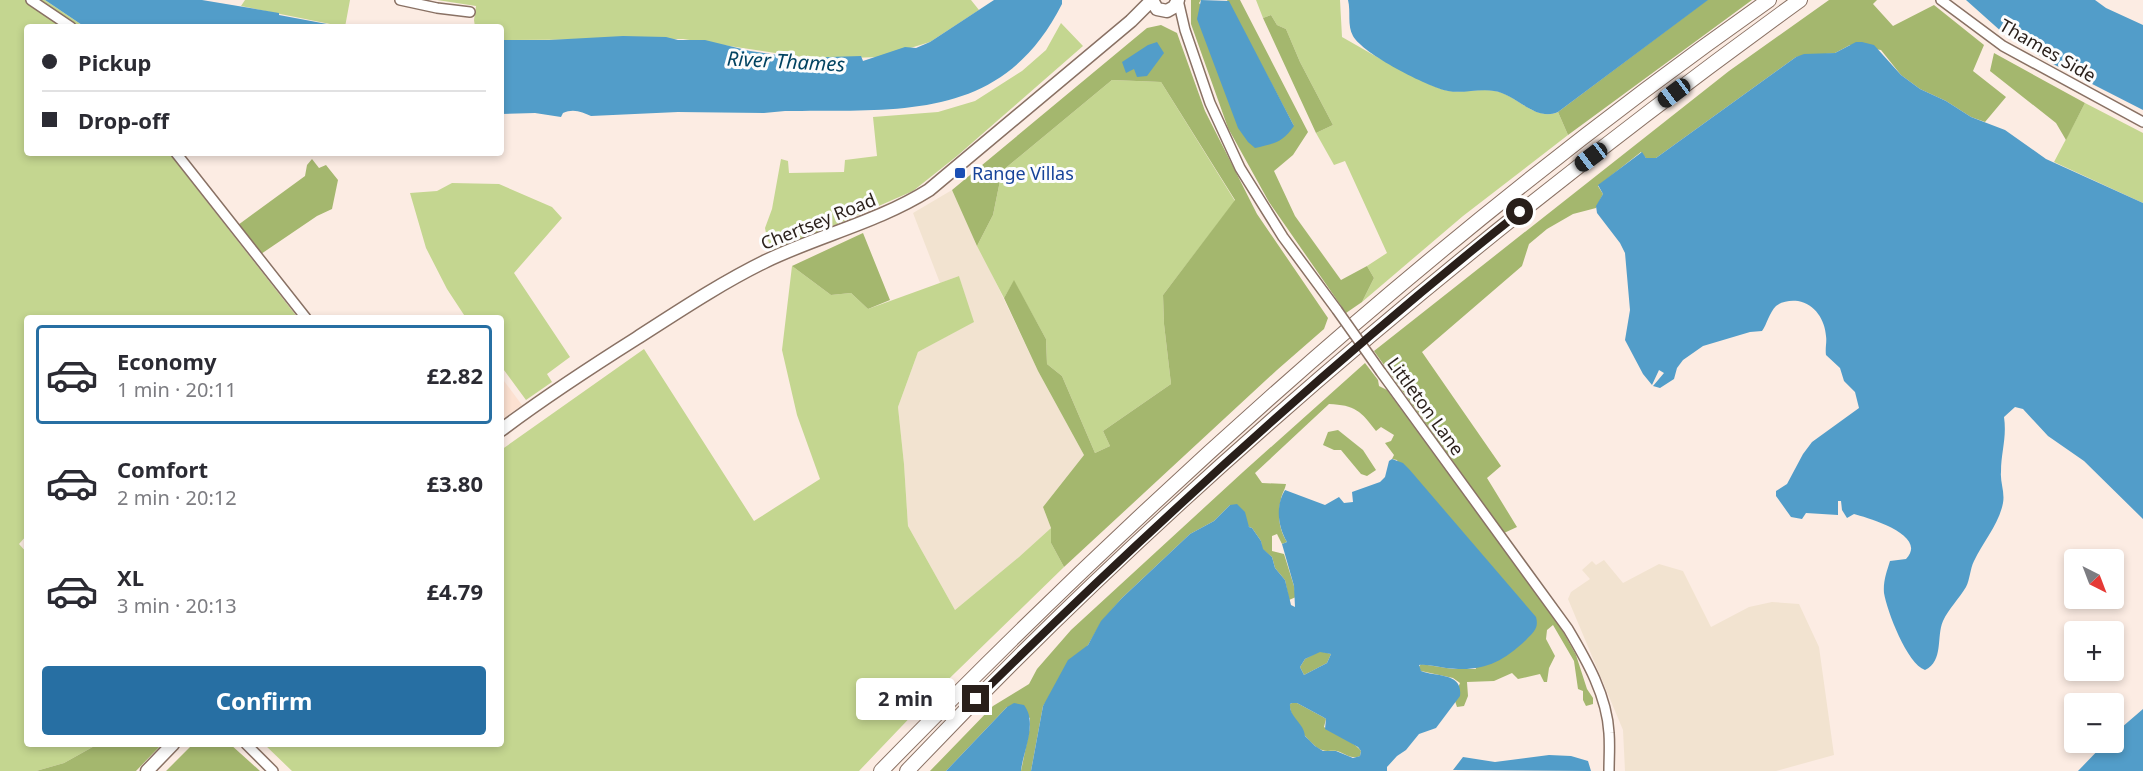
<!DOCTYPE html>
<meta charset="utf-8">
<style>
body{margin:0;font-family:"Noto Sans",sans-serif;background:#f2f2f3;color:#2b2b33;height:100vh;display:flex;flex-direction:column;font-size:22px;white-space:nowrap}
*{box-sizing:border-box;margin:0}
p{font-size:20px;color:#7c7c81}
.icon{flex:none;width:33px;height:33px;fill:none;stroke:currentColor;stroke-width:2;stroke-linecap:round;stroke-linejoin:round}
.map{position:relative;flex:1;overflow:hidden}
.panel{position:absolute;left:24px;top:315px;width:480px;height:432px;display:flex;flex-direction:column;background:#fff;border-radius:6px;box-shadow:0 3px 9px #0003}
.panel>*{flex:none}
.guide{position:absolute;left:24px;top:24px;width:480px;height:132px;border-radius:6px;box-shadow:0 3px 9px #0003;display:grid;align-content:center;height:132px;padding:0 18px;background:#fff}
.needle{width:39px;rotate:138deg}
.controls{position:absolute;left:2064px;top:549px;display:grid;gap:12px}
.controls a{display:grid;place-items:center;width:60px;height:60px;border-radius:6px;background:#fff;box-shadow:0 3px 9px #0003;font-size:30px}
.end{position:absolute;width:27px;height:27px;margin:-14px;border:8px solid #291f1a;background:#fff;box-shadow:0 0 0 3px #fff}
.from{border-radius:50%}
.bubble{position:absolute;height:42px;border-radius:6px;background:#fff;box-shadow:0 3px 9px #0003;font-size:20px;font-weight:700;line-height:42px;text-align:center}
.car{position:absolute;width:18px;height:36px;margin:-18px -9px;border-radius:8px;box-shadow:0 0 4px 2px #0007;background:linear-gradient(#222 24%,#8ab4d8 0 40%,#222 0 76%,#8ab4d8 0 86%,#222 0)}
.guide b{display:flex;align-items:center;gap:21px;height:57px;font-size:22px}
.guide b+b{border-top:2px solid #e1e1e2}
.guide i{width:15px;height:15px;background:#2b2b33}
ul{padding:10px 0 0;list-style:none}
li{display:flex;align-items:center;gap:18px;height:99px;margin:0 12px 9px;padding:0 6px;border:3px solid transparent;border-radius:6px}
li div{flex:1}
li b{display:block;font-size:22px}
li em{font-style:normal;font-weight:700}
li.selected{border-color:#276fa3}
li>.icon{width:54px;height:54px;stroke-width:1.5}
.primary-button{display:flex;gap:12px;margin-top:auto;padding:12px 18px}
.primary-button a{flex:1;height:69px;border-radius:6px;background:#276fa3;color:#fff;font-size:24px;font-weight:700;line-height:69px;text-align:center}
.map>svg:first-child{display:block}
.built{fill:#fce1d1}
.industrial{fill:#f2e3d0}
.green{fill:#c4d690}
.forest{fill:#a4b76e}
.water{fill:#529dc9;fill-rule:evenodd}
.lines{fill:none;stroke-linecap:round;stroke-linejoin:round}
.minor-casing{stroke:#897164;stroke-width:12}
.major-casing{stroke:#897164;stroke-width:15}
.highway-casing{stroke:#897164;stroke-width:16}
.minor{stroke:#fff;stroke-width:9}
.major{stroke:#fff;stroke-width:12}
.highway{stroke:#fff;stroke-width:14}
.minor-bridge-casing{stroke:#897164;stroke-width:12;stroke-linecap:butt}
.minor-bridge{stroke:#fff;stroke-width:9}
.route{stroke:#291f1a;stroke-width:8}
.transit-dot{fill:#1a4fb4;stroke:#fdfdfd;stroke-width:2}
.labels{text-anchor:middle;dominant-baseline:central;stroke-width:6;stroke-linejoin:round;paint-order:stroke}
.street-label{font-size:18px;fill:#291f1a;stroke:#fdfdfd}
.transit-label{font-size:18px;fill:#164399;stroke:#fdfdfd;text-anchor:start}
.water-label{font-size:20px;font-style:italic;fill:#024361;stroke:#fdfdfd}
</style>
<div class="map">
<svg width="2143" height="771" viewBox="0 0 2143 771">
<rect width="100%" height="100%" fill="#fcece3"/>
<path class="built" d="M501,377L522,405L501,420Z"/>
<path class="industrial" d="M952,190L1038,371L1084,455L1043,507L1051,528L1019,557L955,610L908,526L904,464L898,407L918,352L973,322L959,276L940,283L913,213Z
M1604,560L1623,583L1659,564L1683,571L1711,627L1749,607L1772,602L1799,604L1819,647L1834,755L1776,771H1625L1623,730L1568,599L1571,592L1590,579L1582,570L1592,561L1596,565Z"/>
<path class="green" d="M0,0H45L85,27H27V153H169L298,318H27V535L19,544L27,553V744H98L64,763L36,771H0Z
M245,0H350L345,27L241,6Z
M437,0H971L979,10L930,42L881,57L816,59L683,39L501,40V27H475L474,20L476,6Z
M1256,0H1340L1342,37C1365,50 1387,63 1411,75C1423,81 1435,88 1449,91C1464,93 1480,88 1495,91C1516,94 1535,122 1558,112L1568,135L1463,216L1362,302L1374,278L1367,266L1387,253L1345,161L1334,165L1316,133L1333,125L1300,62L1286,29L1277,25L1271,15L1263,18Z
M1061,23L1083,46L957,156L913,191L773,252L767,238L765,228L772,209L781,159L788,161L789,173L844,172L845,160L877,156L873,117L938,112L975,101L1022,71L1046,50Z
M1112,80L1161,82L1235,201L1163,295L1164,324L1171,384L1103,431L1110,446L1095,453L1062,376L1047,364L1046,339L1014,281L1004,298L977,246L993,215L1002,171Z
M2085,103L2143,133V203L2054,162Z
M452,183L499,184L552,207L562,218L514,273L570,357L547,374L552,382L526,400L501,366V318H466L447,289L426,248L410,193L437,191Z
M792,266L831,295L851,293L868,309L959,276L974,322L918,352L898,407L904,464L908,526L955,610L1019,557L1051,528V543L1064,567L921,706L859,771H292L264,744H501V450L644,349L754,521L820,479L797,415L782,350Z"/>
<path class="forest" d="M1191,0H1201L1199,3L1294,126L1227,0H1240L1308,132L1293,155L1274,171L1295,216L1341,280L1367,266L1374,278L1362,302L1346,313L1269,202L1228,128L1191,24Z
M1707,0H1752L1568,135L1558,112Z
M1829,0H1877L1873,4L1893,26L1934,5L1984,45L1973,71L2006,97L1985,122L1971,117L1946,101L1920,89L1901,75L1881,50L1850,45L1835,53L1796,57L1656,158H1646L1641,152L1598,186L1603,194L1596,208L1573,214L1547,229L1529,244L1522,266L1422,352L1501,466L1487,478L1517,527L1504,533L1374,351L1729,71Z
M1271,15L1277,25L1286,29L1300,62L1333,125L1316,133L1263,18Z
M1161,25L1177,33L1205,111L1257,214L1328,318L1324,329L1277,370L1064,567L1051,543V528L1043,507L1084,455L1038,371L1004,298L1014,280L1046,339L1047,364L1062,376L1095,453L1110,446L1103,431L1171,384L1164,324L1163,295L1235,200L1161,82L1112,80L1002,171L993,215L977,246L952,190L1147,28Z
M1994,53L2085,103L2066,140L2056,123L1990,71Z
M312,159L319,168L326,165L338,180L332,209L317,216L261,254L238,225L305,176L307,165Z
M863,233L890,300L868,309L851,293L831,295L792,266Z
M1365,363L1378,380L1379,386L1387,390L1561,628L1576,655L1587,689L1593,698V704L1586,706L1583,700V691L1578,689L1574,661L1553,625L1547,630L1546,639L1555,656L1549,668L1547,682H1544L1540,674L1518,679L1512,673L1494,681L1467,682L1468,696L1464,706L1457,707L1454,698L1460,683L1453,678L1421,671L1418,668L1421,664L1453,669H1476L1397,460L1392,459L1394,455L1385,443L1391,441L1394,435L1381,427L1376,431C1361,411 1355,405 1329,404L1255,473L1262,483L1286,484C1285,490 1282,493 1281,499C1277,514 1279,529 1287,542L1282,544L1277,534L1272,536V551L1284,554L1294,586L1296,597L1289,600L1285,580L1275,568L1272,557L1262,549L1261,541L1252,528L1249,527L1230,505L1214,521L1190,534L1122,598L1102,621L1088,645L1043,706L1031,771H1021L1030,727V718L1007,707L946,771H930L993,706L1029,684L1037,669L1071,630L1243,472Z
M1338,430L1363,450L1376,470L1367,476L1361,474L1341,450H1334L1323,445L1328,432Z
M1320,651L1331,654L1327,663L1304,675L1300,667L1305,659Z
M1292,703H1297L1323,717L1326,719L1324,727C1334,734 1355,742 1361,751L1360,756C1351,760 1345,753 1337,751C1332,750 1327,752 1322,750C1310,746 1288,716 1290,704Z
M98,744H162L136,771H36L64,763Z
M193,744H230L260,771H166Z"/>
<path class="water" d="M45,0H202L279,13V15L343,27H85Z
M994,0H1062V4C1002,123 898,109 785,111L764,113L678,112L591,116C583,112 573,108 563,113L561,117L535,113L501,114V40H549L623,36L666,37L678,40H705L750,51L798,58L861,56L863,61L905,47L916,48L930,42Z
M1201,0L1229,1L1294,126C1282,143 1275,143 1255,148L1248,142L1238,128L1197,19Z
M1348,0H1708L1558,112C1535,122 1516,94 1494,91C1479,88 1463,94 1448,91C1428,87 1363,54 1353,36C1347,25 1351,12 1348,0Z
M1966,0H2095L2106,8L2143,25V110L2055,65L2003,33Z
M1157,42L1164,53L1147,76L1137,77L1134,69L1126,73L1122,62L1148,45Z
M1856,42H1862L1874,45L1901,75L1920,89L1946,101L1971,117L2005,130L2046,159L2143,203V519L2084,461L2048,436L2023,409L2015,407L2004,417C2007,438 2001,452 2001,472C2000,482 2005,492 2003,503C1999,524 1983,542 1974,561C1970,569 1970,579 1966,587C1959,599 1949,608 1943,621C1936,637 1944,661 1925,670C1907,664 1887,611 1884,593C1883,581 1887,571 1890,561L1906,559C1929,535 1868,518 1854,514L1847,518L1842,510L1841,501H1838V515L1806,513L1802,519L1791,517L1776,496V491L1787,484L1803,454L1812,442L1859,408L1855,392L1844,381L1840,368L1826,355C1825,348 1827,342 1826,336C1825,320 1815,304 1798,301C1791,300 1782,301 1776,306C1769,313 1767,324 1762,331L1750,332L1703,346L1683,360L1677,368L1674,379L1660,388L1653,386L1664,373L1659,370L1652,385L1643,374L1625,340L1630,310L1625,253L1620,243L1597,213L1596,206L1603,194L1598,185L1642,152L1646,158H1656L1796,57L1804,54L1835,53Z
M1392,459L1403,463L1409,469L1536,617C1539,628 1534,632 1526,640C1500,664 1482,672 1446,668C1437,667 1428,664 1419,665L1421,671C1436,677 1463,672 1460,696L1436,728L1419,734L1406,750L1397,756L1387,767V771H1031L1043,706L1068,660L1088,645L1101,621L1122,598L1190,534L1214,521L1230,505L1237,504L1245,512L1249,527L1252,528L1261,541L1263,549L1272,557L1275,568L1285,580L1291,605L1295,607L1294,586L1282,544L1287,542C1278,527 1275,506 1285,490L1325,505L1339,497L1344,503L1353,502L1352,492L1380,482L1385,477L1389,461ZM1320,652L1331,654L1327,663L1304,675L1300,667L1305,659ZM1292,703H1297L1323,717L1326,719L1325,729L1358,747L1361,751L1360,756L1353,758L1336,751H1323L1315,746L1305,736C1304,723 1289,717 1290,704Z
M1014,703L1024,705C1038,723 1023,751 1021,771H946L1007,707Z
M2143,709V771H2078L2105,743L2114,742V734Z
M1549,755L1571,756L1588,761L1591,771L1453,770L1463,757L1495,762Z"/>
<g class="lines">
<g class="minor-casing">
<path id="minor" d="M31,0L71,27
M400,0L437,8L470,12
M1178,0L1185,30L1210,103L1240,168L1283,237L1337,310
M1941,0L2003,46L2143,122
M176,153L306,318
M1381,372L1568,629C1587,661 1607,696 1609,733C1610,746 1609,759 1609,771
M246,744L273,771"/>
</g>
<g class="major-casing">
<path id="major" d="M1152,0L1157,9L1167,11L1174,7L1178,0
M501,430C545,397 591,367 637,338C679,311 721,283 766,261C820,235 878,222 929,190L1131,21L1152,0
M147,771L173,744"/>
</g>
<g class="highway-casing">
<path id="highway" d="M881,771C1154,490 1448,226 1769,0
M907,771C1178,485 1481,231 1800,0"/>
</g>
<use href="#minor" class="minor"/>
<use href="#major" class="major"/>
<use href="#highway" class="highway"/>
<g class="minor-bridge-casing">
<path id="minor-bridge" d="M1337,310L1381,372"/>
</g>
<use href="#minor-bridge" class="minor-bridge"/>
</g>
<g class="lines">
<path class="route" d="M976,699C1150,528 1329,364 1520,212"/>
</g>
<rect class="transit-dot" x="954" y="167" width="12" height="12" rx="3"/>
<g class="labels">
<g class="street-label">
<text transform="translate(2048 50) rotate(30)">Thames Side</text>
<text transform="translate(818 221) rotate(-22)">Chertsey Road</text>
<text transform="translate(1426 406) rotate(54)">Littleton Lane</text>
</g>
<g class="transit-label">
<text x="972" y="173">Range Villas</text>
</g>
<g class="water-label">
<text transform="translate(786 61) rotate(3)">River Thames</text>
</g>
</g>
</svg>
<div class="controls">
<a><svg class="needle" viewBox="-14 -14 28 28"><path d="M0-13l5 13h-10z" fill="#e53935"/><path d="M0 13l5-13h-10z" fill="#7c7c81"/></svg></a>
<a>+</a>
<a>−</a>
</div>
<i class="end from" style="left:1520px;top:212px"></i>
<i class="end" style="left:976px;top:699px"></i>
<div class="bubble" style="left:856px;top:678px;width:99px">2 min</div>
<i class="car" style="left:1674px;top:93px;rotate:233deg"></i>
<i class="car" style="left:1591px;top:157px;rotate:233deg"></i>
<div class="guide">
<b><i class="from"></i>Pickup</b>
<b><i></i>Drop-off</b>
</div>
<section class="panel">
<ul>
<li class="selected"><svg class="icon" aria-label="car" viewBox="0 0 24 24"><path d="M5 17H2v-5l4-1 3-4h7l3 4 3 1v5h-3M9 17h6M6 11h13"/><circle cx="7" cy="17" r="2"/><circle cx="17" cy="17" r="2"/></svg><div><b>Economy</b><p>1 min · 20:11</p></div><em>£2.82</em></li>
<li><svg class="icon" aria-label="car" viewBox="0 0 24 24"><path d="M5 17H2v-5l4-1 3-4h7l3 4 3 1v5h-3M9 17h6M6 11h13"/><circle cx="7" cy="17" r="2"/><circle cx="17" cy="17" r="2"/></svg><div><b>Comfort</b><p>2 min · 20:12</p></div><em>£3.80</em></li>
<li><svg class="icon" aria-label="car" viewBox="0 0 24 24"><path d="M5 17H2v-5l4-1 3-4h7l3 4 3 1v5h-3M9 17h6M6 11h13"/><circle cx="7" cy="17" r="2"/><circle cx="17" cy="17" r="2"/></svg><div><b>XL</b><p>3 min · 20:13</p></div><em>£4.79</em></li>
</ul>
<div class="primary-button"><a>Confirm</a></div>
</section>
</div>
